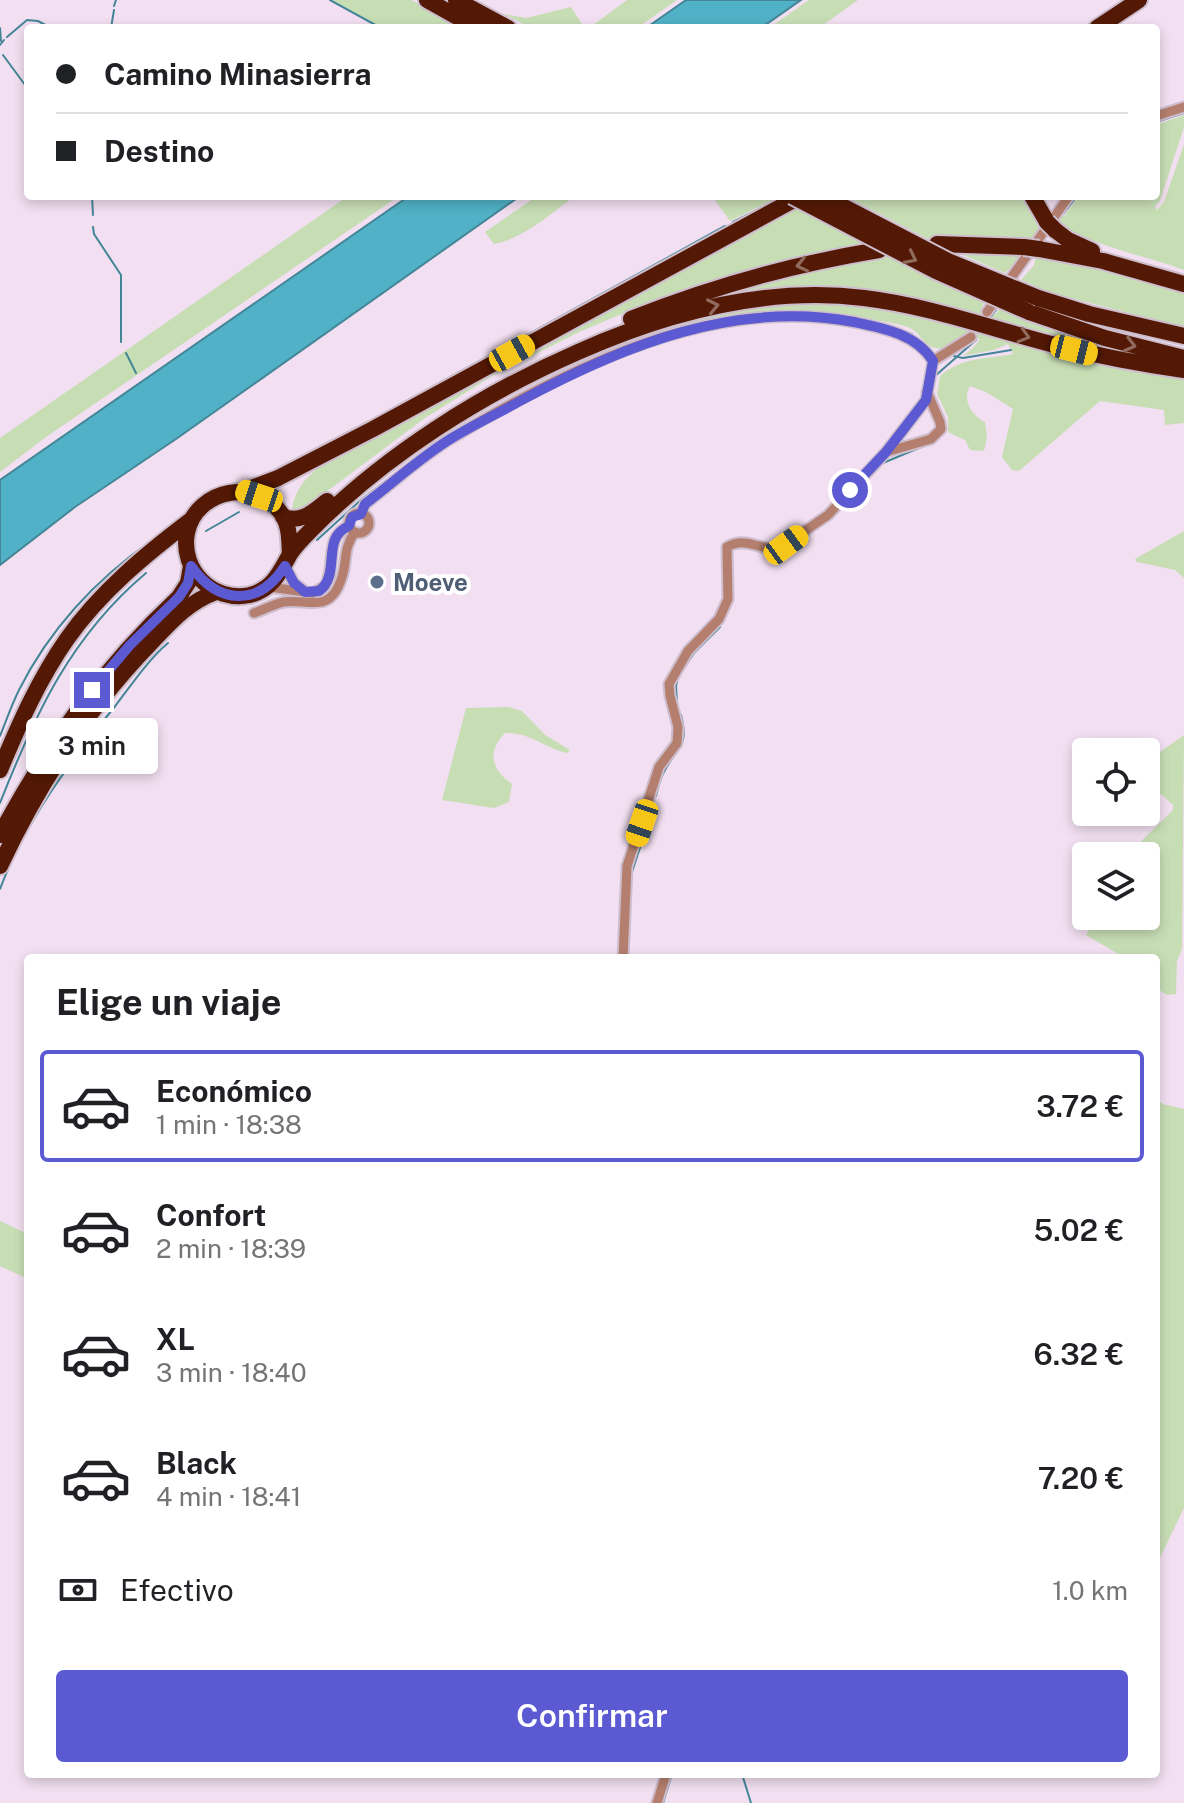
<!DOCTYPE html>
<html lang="es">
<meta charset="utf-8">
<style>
body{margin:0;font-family:"Public Sans",sans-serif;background:#f6f6f6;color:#202124;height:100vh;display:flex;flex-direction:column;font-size:30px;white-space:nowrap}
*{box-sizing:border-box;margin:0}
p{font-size:26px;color:#757577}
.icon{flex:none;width:44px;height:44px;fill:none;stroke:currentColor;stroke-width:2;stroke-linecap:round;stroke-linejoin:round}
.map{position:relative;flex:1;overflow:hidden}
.side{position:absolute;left:24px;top:954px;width:1136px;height:824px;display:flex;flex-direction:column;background:#fff;border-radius:8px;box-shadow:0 4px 12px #0003}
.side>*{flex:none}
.guide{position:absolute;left:24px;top:24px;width:1136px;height:176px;border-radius:8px;box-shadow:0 4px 12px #0003;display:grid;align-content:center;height:176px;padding:0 32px;background:#fff}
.buttons{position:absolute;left:1072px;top:738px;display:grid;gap:16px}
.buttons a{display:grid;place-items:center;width:88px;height:88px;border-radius:8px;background:#fff;box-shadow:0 4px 12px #0003;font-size:40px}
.end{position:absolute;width:36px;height:36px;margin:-18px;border:10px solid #5b5ad2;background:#fff;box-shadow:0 0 0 4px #fff}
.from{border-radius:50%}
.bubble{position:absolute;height:56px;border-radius:8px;background:#fff;box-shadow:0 4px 12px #0003;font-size:26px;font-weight:600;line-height:56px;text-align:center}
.car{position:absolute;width:24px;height:48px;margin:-24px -12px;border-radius:10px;box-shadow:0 0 6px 2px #0007;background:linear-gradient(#f5c518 24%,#345 0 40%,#f5c518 0 76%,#345 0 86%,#f5c518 0)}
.guide b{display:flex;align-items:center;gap:28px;height:76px;font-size:30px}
.guide b+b{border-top:2px solid #e0e0e0}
.guide i{width:20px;height:20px;background:#202124}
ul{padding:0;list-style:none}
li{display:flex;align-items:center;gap:24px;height:112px;margin:0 16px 12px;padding:0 16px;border:4px solid transparent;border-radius:8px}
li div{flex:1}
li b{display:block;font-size:30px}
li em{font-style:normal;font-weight:600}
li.selected{border-color:#5b5ad2}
li>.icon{width:72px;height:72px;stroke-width:1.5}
h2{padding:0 32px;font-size:36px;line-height:96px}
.pay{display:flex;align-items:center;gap:20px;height:88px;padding:0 32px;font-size:30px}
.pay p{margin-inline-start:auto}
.cta{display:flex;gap:16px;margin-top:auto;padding:16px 32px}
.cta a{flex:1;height:92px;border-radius:8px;background:#5b5ad2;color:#fff;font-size:32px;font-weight:600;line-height:92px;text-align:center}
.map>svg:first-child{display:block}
.green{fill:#c7deb5}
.water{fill:#51b2c7;stroke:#448697;stroke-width:2}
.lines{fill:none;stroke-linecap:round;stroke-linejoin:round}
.stream{stroke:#448697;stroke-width:2}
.street-casing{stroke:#cdbdcd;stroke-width:13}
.highway-casing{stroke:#cdbdcd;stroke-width:20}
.street{stroke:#b47f6f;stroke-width:9}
.highway{stroke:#541904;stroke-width:16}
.highway-bridge-casing{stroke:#cdbdcd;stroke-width:20;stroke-linecap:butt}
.highway-bridge{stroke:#541904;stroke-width:16}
.oneway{stroke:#906a5c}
.route{stroke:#5b5ad2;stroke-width:10}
.service-dot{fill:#5c6f8a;stroke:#fff;stroke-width:3}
.labels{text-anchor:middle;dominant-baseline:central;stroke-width:8;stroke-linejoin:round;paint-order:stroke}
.service-label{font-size:24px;font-weight:bold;fill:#4e5e75;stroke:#fff;text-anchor:start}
</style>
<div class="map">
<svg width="1184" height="1803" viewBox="0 0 1184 1803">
<rect width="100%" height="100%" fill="#f2dff1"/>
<path class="green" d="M332,0H411L466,28H383Z
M627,0H677L637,28H589Z
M809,0H858L819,28H769Z
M571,7L582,24L577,28H531L504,14L526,18Z
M1184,115V127L1160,201L1155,206L1157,210L1164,202L1184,144V270C1141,254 1093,247 1055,221L1061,214L1064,216L1079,196H1156V125Z
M348,196H399L46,437L0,472V438Z
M537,196H575C550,214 525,238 494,244L485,232Z
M712,196H781L730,221Z
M845,196H1025L1043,226L1031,240L970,236L928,239Z
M798,204L873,245L724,278L636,308L579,332L491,377L425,418L298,513L292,509C297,480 317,468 340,453Z
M949,249L1026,252L1005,273Z
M892,255L985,300L981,310L996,314L1001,306L1055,331L1165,363L1101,352L909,299L686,306C751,280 823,267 892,255Z
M1036,257L1083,263L1184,291V327L1051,293L1021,280L1034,265Z
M778,305H844L894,311L937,320L1002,339L1119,369L1184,378V423L1165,425L1164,410L1100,401L1019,471L1012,470L1002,457L1013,409L986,392L970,386C962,400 971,415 985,422L987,437L984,451L970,450L965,440L948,432V417L937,394L940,376C964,356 984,360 1013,354L1008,344L994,350L963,356L973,348L980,339L966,334L946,349C927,348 928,345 916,332C909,325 891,323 881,321C808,304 738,312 666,328L723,312Z
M1184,531V578L1175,570L1137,562L1135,559Z
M508,707L522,711L545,735L570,750L567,753C545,748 529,732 505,733C487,751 491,770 512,784L509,802L494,808L442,800L466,708Z
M1184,735L1182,949L1177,961L1176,994L1167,995L1156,988V958H1125L1086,935L1097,916H1146V856H1126L1173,810V805L1151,785C1148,753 1162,752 1184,735Z
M1156,1099L1163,1104L1184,1109V1508L1156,1566Z
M0,1221L28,1234V1279L0,1266Z"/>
<path class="water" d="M686,0H801L761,28H646Z
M409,196H520L176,439L75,507L0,565V480Z"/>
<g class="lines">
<path class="stream" d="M330,0L381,28
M114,6L116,0
M0,28L1,41
M111,28L114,10
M1083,28L1091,23
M7,37L27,20L38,21L51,28
M0,45L4,40
M3,55L28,89
M1156,122L1184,113
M92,196L93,215
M1064,213L1077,196
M733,222L775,201
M93,227L94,234L121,275V342
M1018,276L1026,265
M816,313L841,316
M752,314L790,312
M989,319L996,310
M883,324L912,334
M126,353L136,373
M954,356L963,358L1011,350
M935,376L976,340
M502,404C576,364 653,325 738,316
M354,430L725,226
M450,434L493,409
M932,443C956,429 938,410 932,390
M873,473L883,463L926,445
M206,531L239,512
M317,540L362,499L422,453
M791,549L813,530
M287,584L288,583
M684,668L694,653L720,627
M677,703L676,686L678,677
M0,736C6,721 12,704 19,690C49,630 96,579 151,541
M656,796C658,788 660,778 665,770C678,746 689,747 681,715
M0,803C35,714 71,636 146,573
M631,875L653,808
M0,889C26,820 70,762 116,705C132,684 148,660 168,643
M628,958L630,905
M742,1774L751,1803
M663,1803L672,1774"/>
<g class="street-casing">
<path id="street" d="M1156,116L1184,107
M987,312L1069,196
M933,361L971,337
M886,452L931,439L941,429L940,422L927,392
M349 523a10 10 0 1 1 20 0a10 10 0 1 1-20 0Z
M361,514L365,504C394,482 422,456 452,438C570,367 713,295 854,322C883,328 916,334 933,361
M285,566L294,583L303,590
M269,587L313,593L325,586C337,566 323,537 349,526
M254,613C264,610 273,604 284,602C307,598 329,615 341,580C348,562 342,550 355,532
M623,958L627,866L659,767L677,743L678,727L670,696L669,684L688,651L719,619L728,599L727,547C744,537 759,548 777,550L828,515L886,452L926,400L933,361
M657,1803L666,1774"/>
</g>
<g class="highway-casing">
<path id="highway" d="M427,0L477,28
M456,0L508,28
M1097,28L1139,0
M1032,196L1047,222
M1055,230L1068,240L1092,251
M937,244L1024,247
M1039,249L1103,261L1184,284
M1038,298L1089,314L1184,336
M1029,312L1105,338L1184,358
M631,319C711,287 793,264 879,250
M244,491L278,478L373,429L801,196
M283,517C303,523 313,512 327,501
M290,554C289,541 290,528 283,516C259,477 196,488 187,533C180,570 213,603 250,595C273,589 280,572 290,554C295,546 304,537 311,530C385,455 482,394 578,352C668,312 765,286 864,298C930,306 992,329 1055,345C1098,356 1141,364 1184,370
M0,770C19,724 39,679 67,639C100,592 146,554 191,520
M0,835C49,744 103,668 179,597L188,583L191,566
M0,866C38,785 87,709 150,644C170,623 188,602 216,592"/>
</g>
<use href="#street" class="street"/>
<use href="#highway" class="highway"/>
<g class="highway-bridge-casing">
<path id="highway-bridge" d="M792,196L936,271L1029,312
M823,196L950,262L1038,298
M1047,222L1055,230
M1024,247L1039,249"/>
</g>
<use href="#highway-bridge" class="highway-bridge"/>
</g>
<defs><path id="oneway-chevron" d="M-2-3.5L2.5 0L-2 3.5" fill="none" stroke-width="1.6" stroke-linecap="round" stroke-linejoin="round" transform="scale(2)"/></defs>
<g class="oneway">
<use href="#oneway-chevron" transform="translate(911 258) rotate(27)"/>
<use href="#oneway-chevron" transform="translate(802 265) rotate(167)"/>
<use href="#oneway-chevron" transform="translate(713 306) rotate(-12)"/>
<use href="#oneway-chevron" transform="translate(1024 336) rotate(16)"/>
<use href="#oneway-chevron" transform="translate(1130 345) rotate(15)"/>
</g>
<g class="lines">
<path class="route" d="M92,690L130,645L179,597L188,583L191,566C218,604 258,608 285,566L294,583L305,592L319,591C342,574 320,538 349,526L352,517L361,514L365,504C394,482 422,456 452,438C475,424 499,413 522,400C624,345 736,300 854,322C883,328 916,334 933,361L926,400L886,452L850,490"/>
</g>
<circle class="service-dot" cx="377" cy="582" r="8"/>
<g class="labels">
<g class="service-label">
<text x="393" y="582">Moeve</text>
</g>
</g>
</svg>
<div class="buttons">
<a><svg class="icon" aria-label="locate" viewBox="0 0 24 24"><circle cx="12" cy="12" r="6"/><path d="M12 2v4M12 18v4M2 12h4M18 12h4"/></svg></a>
<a><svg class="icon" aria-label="layers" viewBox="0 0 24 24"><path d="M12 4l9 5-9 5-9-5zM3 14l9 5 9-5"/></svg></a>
</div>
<i class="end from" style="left:850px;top:490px"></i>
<i class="end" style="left:92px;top:690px"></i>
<div class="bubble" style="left:26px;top:718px;width:132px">3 min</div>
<i class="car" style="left:1074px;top:350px;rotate:104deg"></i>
<i class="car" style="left:512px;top:353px;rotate:61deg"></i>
<i class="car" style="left:259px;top:496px;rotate:288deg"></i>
<i class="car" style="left:786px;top:545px;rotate:54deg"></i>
<i class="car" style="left:642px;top:823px;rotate:199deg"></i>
<div class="guide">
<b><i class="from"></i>Camino Minasierra</b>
<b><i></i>Destino</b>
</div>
<section class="side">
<h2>Elige un viaje</h2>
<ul>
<li class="selected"><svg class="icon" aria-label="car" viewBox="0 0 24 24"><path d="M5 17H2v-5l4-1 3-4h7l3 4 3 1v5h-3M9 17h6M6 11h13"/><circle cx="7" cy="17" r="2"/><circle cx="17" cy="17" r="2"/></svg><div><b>Económico</b><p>1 min · 18:38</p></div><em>3.72 €</em></li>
<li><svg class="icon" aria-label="car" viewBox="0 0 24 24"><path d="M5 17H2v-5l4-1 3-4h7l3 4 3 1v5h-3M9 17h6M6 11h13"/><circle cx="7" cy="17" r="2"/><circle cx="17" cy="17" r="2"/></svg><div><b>Confort</b><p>2 min · 18:39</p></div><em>5.02 €</em></li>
<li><svg class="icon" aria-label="car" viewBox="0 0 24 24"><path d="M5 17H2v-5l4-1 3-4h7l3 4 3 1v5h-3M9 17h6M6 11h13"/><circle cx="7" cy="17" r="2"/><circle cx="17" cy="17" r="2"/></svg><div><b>XL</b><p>3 min · 18:40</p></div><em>6.32 €</em></li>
<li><svg class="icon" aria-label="car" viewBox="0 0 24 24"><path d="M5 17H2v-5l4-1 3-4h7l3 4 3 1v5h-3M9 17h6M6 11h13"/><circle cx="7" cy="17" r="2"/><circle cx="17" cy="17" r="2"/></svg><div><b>Black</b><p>4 min · 18:41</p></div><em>7.20 €</em></li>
</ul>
<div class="pay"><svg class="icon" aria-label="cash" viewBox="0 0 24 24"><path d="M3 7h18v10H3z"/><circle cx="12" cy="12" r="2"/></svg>Efectivo<p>1.0 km</p></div>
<div class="cta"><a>Confirmar</a></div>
</section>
</div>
